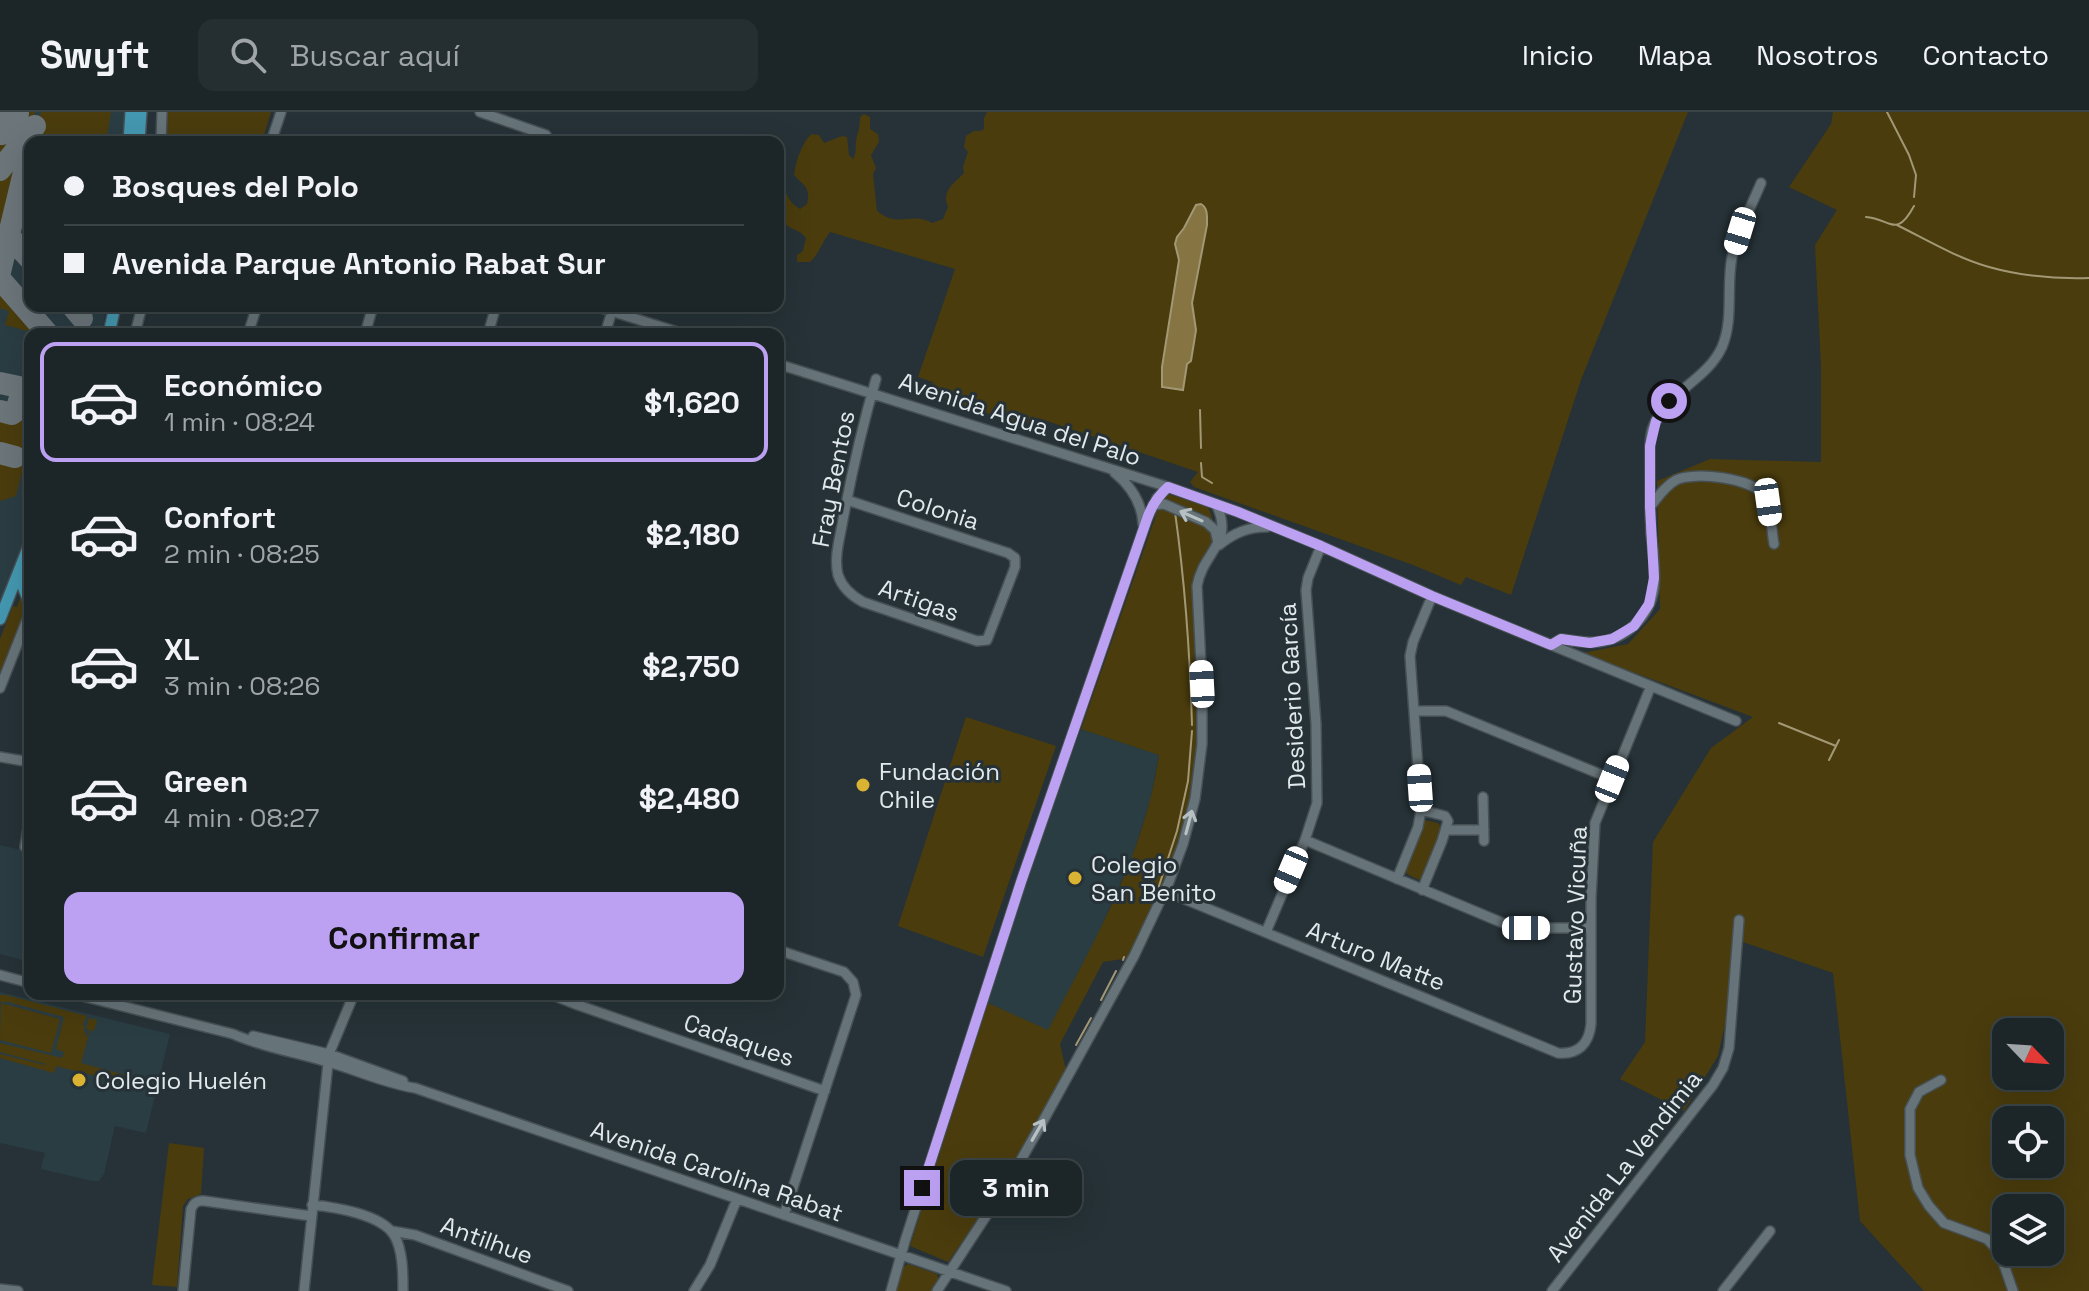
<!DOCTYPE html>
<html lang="es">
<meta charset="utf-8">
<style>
body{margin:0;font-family:"Space Grotesk",sans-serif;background:#252e31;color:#f1f3f6;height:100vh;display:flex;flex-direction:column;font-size:30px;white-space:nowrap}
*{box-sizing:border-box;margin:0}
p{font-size:26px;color:#a0a5a8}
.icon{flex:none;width:44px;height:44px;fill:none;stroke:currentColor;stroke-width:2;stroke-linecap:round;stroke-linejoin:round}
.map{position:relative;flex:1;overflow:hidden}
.details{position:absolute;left:24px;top:216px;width:760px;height:672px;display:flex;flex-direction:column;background:#1c2629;border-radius:16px;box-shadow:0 8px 32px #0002,0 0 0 2px #3a4346}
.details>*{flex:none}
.guide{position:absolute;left:24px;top:24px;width:760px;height:176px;border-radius:16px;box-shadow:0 8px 32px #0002,0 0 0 2px #3a4346;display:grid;align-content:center;height:176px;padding:0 40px;background:#1c2629}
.needle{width:52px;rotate:115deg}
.fabs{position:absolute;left:1992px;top:906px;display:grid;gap:16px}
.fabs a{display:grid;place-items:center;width:72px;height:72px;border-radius:16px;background:#1c2629;box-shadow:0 8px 32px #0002,0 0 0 2px #3a4346;font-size:40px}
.end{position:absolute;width:36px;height:36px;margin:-18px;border:10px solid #bca0f2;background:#111;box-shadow:0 0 0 4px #111}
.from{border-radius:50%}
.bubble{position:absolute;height:56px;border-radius:16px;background:#1c2629;box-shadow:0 8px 32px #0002,0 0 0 2px #3a4346;font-size:26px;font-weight:600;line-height:56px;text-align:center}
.car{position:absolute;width:24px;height:48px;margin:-24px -12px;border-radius:10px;box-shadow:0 0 6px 2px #0007;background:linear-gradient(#fff 24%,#345 0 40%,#fff 0 76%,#345 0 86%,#fff 0)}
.guide b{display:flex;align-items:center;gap:28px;height:76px;font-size:30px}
.guide b+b{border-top:2px solid #3a4346}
.guide i{width:20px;height:20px;background:#f1f3f6}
ul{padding:14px 0 0;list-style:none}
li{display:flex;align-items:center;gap:24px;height:120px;margin:0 16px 12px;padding:0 24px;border:4px solid transparent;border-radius:16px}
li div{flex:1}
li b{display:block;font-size:30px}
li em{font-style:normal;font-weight:600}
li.selected{border-color:#bca0f2}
li>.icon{width:72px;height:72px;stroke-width:1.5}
.cta{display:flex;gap:16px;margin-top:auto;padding:16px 40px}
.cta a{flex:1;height:92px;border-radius:16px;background:#bca0f2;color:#111;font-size:32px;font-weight:600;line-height:92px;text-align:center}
header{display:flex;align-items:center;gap:48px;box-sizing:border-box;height:112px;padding:0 40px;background:#1c2629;border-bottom:2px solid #3a4346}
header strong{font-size:38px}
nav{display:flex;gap:44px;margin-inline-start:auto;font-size:28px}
.search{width:560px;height:72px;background:#252e31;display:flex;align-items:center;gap:20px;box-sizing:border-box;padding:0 28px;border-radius:16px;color:#a0a5a8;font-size:30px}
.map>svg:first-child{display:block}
.built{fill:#2a3d43}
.green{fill:#4a3c0d;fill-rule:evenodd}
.water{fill:#867542;stroke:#a29875;stroke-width:2}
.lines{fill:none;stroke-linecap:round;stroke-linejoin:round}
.stream{stroke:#a29875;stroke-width:2}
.taxiway{stroke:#6b757a;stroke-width:22}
.runway{stroke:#6b757a;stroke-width:56}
.minor-casing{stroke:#465054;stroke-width:12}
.major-casing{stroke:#465054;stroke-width:14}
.minor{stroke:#667378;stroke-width:9}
.major{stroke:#4497b0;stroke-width:11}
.oneway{stroke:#b7c0c3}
.route{stroke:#bca0f2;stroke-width:10}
.poi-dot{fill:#dab333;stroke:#263237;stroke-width:3}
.labels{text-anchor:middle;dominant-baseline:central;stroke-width:6;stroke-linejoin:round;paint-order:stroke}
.street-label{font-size:24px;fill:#e2e9ec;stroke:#263237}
.poi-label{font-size:24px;fill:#e2e9ec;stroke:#263237;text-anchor:start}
</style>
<header>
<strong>Swyft</strong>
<div class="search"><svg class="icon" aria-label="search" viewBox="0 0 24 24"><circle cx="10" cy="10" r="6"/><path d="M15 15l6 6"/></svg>Buscar aquí</div>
<nav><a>Inicio</a><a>Mapa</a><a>Nosotros</a><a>Contacto</a></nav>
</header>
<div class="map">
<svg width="2089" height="1179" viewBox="0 0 2089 1179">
<rect width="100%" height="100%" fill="#263237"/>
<path class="built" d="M0,0H127L125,30H30V194H106L102,222H30V414L0,490Z
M1081,617L1159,643L1150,690L1132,745L1098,822L1048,919L988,891L1032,753Z
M0,733L30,740V850L0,842Z
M0,880L170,922L146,1021L115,1014L104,1062L99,1069H92L41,1057L45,1041L0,1031Z"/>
<path class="green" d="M7,0H35L32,12L0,53V25Z
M41,0H111L106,30H33Z
M165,0H271L262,30H168L163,26Z
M987,0H1688L1581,268L1511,483L1466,465L1461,473L1413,453L1194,375L1190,370L1198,360L1038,306L1023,314L923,278L920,273L935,271L918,265L955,157L830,120C822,130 819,142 810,150H797V143L803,139L806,126C801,119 796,119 789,115C785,112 783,108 778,105V41L781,45C779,62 783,88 800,97L807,92C811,75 804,74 794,63C795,52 802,29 812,22L819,23L824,31L842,24L847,25L849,43L853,47C857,40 855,36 856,29C858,19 860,16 860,5L864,2L870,5V17L878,22L879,30L871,43L876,56L873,62L877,99C899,117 911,99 932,111L943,107L948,95C941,78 954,72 964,61L963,55L968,40L964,35L966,24L974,19H980L984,17V6Z
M1833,0H2089V1179H1924L1860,1109L1833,861L1743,830L1718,944L1684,999L1620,967L1645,930L1653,730L1711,636L1753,605L1582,541L1628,532L1660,497L1657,369L1710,347L1821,350V254L1815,133L1837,98L1789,75L1831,12ZM2006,920H2050V964H2006ZM2006,1008H2050V1052H2006ZM2006,1096H2050V1140H2006Z
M30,25L7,115L0,113V63Z
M0,175H3L45,222H39L5,213L9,199L0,196Z
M0,304L30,311V329L16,384L0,389Z
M1168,382L1208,395C1225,432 1201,435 1194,468C1193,515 1199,562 1198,608C1197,664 1185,723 1163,774C1153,799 1140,822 1129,846L1103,850L1060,932L1066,959L993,1085L948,1150L910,1134L988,891L1048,918C1093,831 1145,742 1159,643L1081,617L1160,392Z
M24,485L27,492L25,501L0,565V527L13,494L17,495L19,488Z
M966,605L1056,634L983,845L898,814Z
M1425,708L1438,711L1442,716L1423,765L1419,768L1407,762L1406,758Z
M0,883H6L87,904L83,912L86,926L89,918L86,916L89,906L97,908L94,919L90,918L81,951L125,963L123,971L56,954L54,961L0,946V942L45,953L46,952L0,940V931L62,946L64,940L56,937L64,905L8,890H0Z
M1,891L60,907L51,941L0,928Z
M169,1031L204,1036L201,1082L188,1087L183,1094L177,1175L152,1173Z
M908,1152L937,1162L939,1169L933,1179H896L902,1156Z"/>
<path class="water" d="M1201,92C1208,96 1207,104 1207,113L1192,191L1196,218L1191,249L1187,252L1183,278L1162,275V255L1179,148L1175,132L1177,125L1184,116L1196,93Z"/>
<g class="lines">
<path class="stream" d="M1887,0L1909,43L1916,63L1914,85
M1866,105C1891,107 1896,127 1914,94
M1897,113C1927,128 1957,146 1989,155C2021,164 2056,167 2089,166
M1200,298L1201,336
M1201,351L1202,365L1212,371
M1175,400C1185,471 1190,542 1192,613
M1779,611L1836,634
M1829,648L1839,628
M1156,783L1177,719L1188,669L1192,619
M1123,848L1124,845
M1101,888L1116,859
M1076,933L1091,906"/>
<path class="taxiway" d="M0,58L35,14
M8,123L30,147
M0,160L30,35
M0,167L48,222
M72,194L82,206
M0,271L19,275L22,279L16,299L12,302L0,299
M0,341L15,345"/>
<path class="runway" d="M0,5L1,0"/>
<g class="minor-casing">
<path id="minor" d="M480,0L546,23
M161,30L162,0
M271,30L281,0
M595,194L684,222
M135,222L142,194
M248,222L257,194
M365,222L373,194
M488,222L496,194
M605,222L612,199
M778,252L1168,375L1238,400L1321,434L1432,484L1736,609
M1114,360C1131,374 1142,390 1143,412
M847,388L1008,441L1015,446V455L987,528L977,529L863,490C852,484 842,475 838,463C834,447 839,429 842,413C851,364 862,315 876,267
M1153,393L1164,392L1206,410L1215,418L1218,431
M1650,395C1658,385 1665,374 1676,368C1695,359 1751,366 1764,383C1772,395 1771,417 1774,432
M1219,433C1234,421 1248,415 1267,415
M1551,533L1561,527C1573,529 1585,531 1597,530C1626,528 1650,504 1654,476C1656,458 1653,439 1651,421C1650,399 1650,376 1650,354C1650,342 1649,330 1652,318C1664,280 1706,270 1722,235C1734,207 1726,174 1732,145C1738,119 1751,95 1761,71
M0,576L30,500
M1414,599H1446L1612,667
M0,645L30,650
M1483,685L1484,729
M1421,698L1445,704L1448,709L1442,729L1422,778
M1446,718H1484
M1305,728L1510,814L1521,816H1591
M25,735L30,704
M1397,767L1418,715L1421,698L1410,544L1413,530L1432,484
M1165,779L1558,941C1578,943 1589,932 1591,912V786L1595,711L1651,574
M1266,820L1305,728L1317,691L1316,612L1306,478L1308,466L1321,434
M778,838L844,860L853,870L856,883L784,1103
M0,863L30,871
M74,882L233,922C262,935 294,940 324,949C355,957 383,971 415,976L1006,1179
M550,882L575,892L825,979
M253,924L329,942L403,969
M1941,968L1919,980L1910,997V1043L1918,1076L1929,1094L1944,1111L1987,1127L2000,1141L2013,1179
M312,1093C334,1095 381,1102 394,1123C403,1138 403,1161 403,1179
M392,1119L415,1123L568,1179
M0,1177L18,1179
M183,1179L191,1097C194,1090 198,1088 205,1089L311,1104
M304,1179L329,942L354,882
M694,1179L710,1153L737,1087
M891,1179L905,1129L1021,770L1147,407L1157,386L1168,375
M937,1179L1009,1069L1042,1011L1134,844L1169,770L1183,732L1195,687L1202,632V572L1197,474C1203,439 1235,431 1216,392
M1552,1179L1713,973L1723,956L1729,936L1739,808
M1723,1179L1770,1119"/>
</g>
<g class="major-casing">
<path id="major" d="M129,30L131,0
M139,30L141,0
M109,222L115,194
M18,462L30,492
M0,507L30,431"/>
</g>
<use href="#minor" class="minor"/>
<use href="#major" class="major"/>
</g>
<defs><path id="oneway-shaft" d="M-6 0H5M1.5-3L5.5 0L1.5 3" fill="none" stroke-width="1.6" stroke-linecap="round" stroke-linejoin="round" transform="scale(2)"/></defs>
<g class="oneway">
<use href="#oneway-shaft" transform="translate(1191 404) rotate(-156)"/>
<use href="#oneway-shaft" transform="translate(1189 710) rotate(-75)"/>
<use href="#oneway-shaft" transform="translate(1038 1018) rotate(-60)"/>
</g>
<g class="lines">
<path class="route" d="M922,1076L1021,770L1147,407C1151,395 1158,384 1168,375L1238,400L1321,434L1432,484L1551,533L1561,527L1590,531L1612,527L1634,514L1649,492L1654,466L1650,395V334L1656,309L1669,289"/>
</g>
<g class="poi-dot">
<circle cx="863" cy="673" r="8"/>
<circle cx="1075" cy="766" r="8"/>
<circle cx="79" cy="968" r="8"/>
</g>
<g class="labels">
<g class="street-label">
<text transform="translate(1020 307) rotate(18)">Avenida Agua del Palo</text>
<text transform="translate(833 367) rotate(-79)">Fray Bentos</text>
<text transform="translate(938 397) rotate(18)">Colonia</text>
<text transform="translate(919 488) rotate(19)">Artigas</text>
<text transform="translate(1292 584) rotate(-93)">Desiderio García</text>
<text transform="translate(1575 803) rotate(-88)">Gustavo Vicuña</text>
<text transform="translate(1376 844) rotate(22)">Arturo Matte</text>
<text transform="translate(739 928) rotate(19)">Cadaques</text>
<text transform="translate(1624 1054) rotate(-52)">Avenida La Vendimia</text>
<text transform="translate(717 1059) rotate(19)">Avenida Carolina Rabat</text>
<text transform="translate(487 1128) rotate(20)">Antilhue</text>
</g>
<g class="poi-label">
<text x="879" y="659">Fundación<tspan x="879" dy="28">Chile</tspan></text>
<text x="1091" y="752">Colegio<tspan x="1091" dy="28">San Benito</tspan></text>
<text x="95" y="968">Colegio Huelén</text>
</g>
</g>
</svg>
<div class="fabs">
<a><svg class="needle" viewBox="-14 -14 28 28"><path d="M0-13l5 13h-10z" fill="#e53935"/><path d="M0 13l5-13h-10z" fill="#a0a5a8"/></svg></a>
<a><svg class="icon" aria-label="locate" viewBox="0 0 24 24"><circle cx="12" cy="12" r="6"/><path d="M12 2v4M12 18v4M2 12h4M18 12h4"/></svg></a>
<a><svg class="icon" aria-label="layers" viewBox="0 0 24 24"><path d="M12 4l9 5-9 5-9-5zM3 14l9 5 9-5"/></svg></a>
</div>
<i class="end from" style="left:1669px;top:289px"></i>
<i class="end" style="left:922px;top:1076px"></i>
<div class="bubble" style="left:950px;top:1048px;width:132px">3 min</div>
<i class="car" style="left:1740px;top:119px;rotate:197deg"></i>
<i class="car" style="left:1768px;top:390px;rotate:172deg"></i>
<i class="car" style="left:1202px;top:572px;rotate:357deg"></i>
<i class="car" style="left:1612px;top:667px;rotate:22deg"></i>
<i class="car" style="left:1420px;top:676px;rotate:356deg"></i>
<i class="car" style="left:1291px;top:758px;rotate:203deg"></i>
<i class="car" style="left:1526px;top:816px;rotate:90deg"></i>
<div class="guide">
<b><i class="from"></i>Bosques del Polo</b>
<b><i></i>Avenida Parque Antonio Rabat Sur</b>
</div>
<section class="details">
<ul>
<li class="selected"><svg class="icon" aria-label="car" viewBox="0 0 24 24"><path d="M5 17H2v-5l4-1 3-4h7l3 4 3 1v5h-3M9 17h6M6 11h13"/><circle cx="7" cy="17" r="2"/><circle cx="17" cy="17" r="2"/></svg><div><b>Económico</b><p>1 min · 08:24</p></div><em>$1,620</em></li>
<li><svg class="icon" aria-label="car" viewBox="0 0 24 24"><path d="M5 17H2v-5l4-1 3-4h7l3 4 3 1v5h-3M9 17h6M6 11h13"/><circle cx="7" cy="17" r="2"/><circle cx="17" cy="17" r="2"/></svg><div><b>Confort</b><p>2 min · 08:25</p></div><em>$2,180</em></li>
<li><svg class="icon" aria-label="car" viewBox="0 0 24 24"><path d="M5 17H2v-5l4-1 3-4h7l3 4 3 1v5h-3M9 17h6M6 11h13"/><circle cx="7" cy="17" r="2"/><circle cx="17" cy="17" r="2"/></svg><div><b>XL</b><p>3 min · 08:26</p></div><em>$2,750</em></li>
<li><svg class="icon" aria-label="car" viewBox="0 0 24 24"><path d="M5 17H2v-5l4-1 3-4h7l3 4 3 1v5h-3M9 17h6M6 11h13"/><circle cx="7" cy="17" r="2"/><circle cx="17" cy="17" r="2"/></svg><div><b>Green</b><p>4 min · 08:27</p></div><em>$2,480</em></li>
</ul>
<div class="cta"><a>Confirmar</a></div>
</section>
</div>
